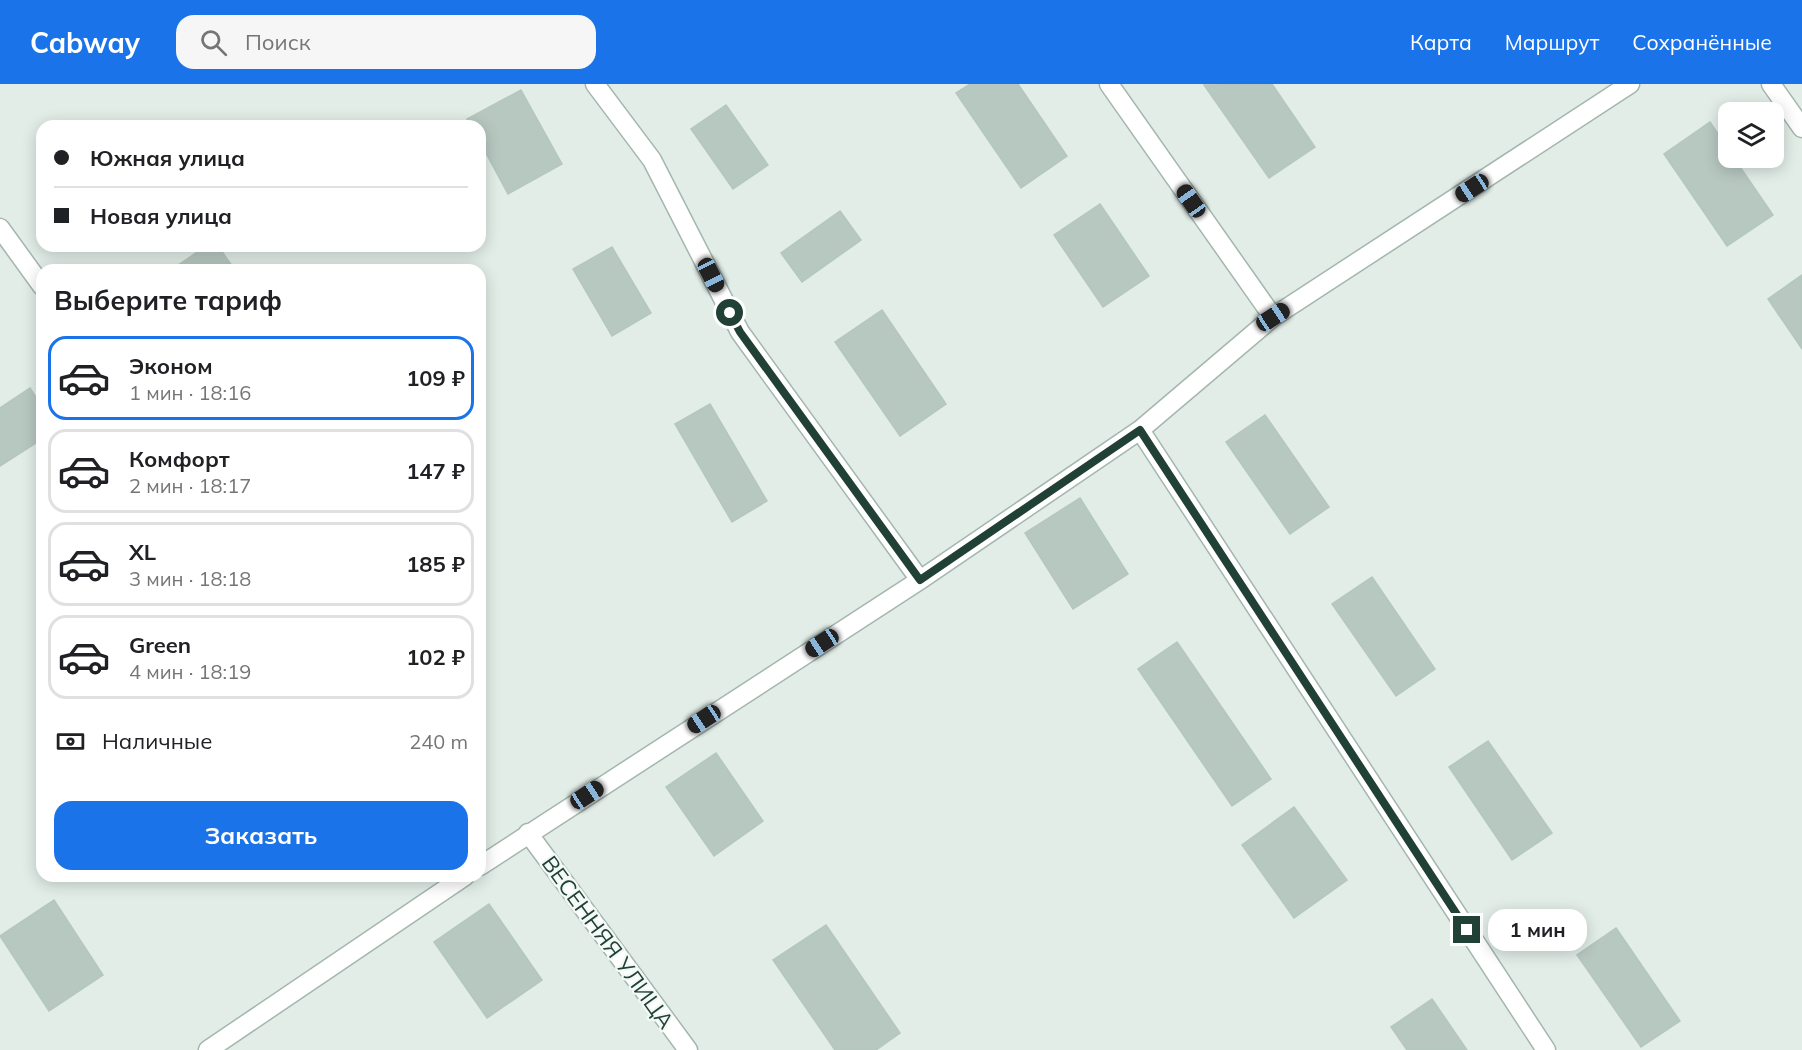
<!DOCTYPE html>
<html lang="ru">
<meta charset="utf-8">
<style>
body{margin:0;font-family:Mulish,sans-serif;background:#f6f6f6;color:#202124;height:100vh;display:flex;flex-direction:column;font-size:22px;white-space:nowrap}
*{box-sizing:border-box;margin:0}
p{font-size:20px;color:#757577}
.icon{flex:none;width:33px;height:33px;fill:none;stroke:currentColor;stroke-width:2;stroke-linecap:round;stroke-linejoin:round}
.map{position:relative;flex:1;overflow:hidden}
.drawer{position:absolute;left:36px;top:180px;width:450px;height:618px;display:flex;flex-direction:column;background:#fff;border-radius:18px;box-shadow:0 3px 15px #0003}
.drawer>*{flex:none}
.hud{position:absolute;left:36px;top:36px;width:450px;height:132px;border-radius:18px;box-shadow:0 3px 15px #0003;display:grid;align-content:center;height:132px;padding:0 18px;background:#fff}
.fabs{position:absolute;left:1718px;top:18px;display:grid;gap:12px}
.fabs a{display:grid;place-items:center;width:66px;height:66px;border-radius:12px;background:#fff;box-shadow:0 3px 15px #0003;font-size:30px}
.end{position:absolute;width:27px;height:27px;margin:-14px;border:8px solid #214036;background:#fff;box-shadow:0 0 0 3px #fff}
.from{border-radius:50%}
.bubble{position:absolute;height:42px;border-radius:18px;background:#fff;box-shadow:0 3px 15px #0003;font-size:20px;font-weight:700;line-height:42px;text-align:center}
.car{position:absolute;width:18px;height:36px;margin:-18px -9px;border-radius:8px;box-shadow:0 0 4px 2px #0007;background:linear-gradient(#222 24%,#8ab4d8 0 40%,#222 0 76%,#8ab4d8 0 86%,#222 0)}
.hud b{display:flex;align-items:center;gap:21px;height:57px;font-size:22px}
.hud b+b{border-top:2px solid #e0e0e0}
.hud i{width:15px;height:15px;background:#202124}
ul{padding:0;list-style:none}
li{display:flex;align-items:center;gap:18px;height:84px;margin:0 12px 9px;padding:0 6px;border:3px solid #e0e0e0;border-radius:18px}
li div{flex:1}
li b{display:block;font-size:22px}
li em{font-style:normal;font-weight:700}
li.on{border-color:#1a73e8}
li>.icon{width:54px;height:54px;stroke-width:1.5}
h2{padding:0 18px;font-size:27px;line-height:72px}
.pay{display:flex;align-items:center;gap:15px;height:66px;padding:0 18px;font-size:22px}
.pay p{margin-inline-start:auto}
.primary-button{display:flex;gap:12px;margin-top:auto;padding:12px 18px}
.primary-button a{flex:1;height:69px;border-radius:18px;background:#1a73e8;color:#fff;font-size:24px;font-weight:700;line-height:69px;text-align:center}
header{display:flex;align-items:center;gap:36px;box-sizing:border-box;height:84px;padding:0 30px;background:#1a73e8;color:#fff}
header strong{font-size:28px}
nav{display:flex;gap:33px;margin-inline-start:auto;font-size:21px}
.search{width:420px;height:54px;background:#f6f6f6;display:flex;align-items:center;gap:15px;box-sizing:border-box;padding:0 21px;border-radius:18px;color:#757577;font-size:22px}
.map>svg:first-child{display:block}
.building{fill:#b7c8c1;stroke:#b4c7bf;stroke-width:1.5}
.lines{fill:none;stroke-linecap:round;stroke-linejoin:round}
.street-casing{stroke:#a4b6af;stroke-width:21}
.street{stroke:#fff;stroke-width:18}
.route{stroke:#214036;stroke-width:8}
.labels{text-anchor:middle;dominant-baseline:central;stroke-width:4.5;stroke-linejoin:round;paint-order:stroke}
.street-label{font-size:22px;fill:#214036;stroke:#f3f9f6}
</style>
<header>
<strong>Cabway</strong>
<div class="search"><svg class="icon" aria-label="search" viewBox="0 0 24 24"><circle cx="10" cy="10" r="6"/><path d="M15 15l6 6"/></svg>Поиск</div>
<nav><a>Карта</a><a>Маршрут</a><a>Сохранённые</a></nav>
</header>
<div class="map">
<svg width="1802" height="966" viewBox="0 0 1802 966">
<rect width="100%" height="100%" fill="#e2ede8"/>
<path class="building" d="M970,0H1018L1067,72L1021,104L956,9Z
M1272,0L1315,63L1269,94L1204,1Z
M521,6L562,80L508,110L480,58V42H471L467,35Z
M726,21L768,81L733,105L691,45Z
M1710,38L1728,65V74H1734L1773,131L1727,162L1664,70Z
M1100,120L1149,192L1103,223L1054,151Z
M840,127L861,156L802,198L781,169Z
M206,162H218L235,186H171Z
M612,163L651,229L612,252L573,185Z
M1802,191V265L1768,215Z
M882,226L946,320L900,352L835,258Z
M30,304L42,323V355L0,382V324Z
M710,320L767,417L732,438L675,340Z
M1265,331L1329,423L1290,450L1226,358Z
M1080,414L1128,490L1073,525L1025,449Z
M1372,493L1435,585L1396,612L1332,520Z
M1177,558L1271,695L1232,722L1138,585Z
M1488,657L1552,749L1512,776L1449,683Z
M716,669L763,737L714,772L666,703Z
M1294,723L1347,796L1294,834L1242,761Z
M54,816L103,891L49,927L0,852Z
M489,820L542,896L487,934L434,858Z
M826,841L900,949L876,966H835L773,876Z
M1616,844L1680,937L1641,963L1577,871Z
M1432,915L1467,966H1407L1391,943Z"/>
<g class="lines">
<g class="street-casing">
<path id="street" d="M595,0L652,76L740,248L920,496
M1109,0L1273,233
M1771,0L1802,44
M0,144L42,202
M1140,346L1546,966
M528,749L688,966
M480,782L920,496L1140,346L1273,233L1630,0
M208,966L465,792"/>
</g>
<use href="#street" class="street"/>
</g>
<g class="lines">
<path class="route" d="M730,229L740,248L920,496L1140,346L1467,846"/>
</g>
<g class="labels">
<g class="street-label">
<text transform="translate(608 858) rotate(54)">ВЕСЕННЯЯ УЛИЦА</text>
</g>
</g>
</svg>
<div class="fabs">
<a><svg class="icon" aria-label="layers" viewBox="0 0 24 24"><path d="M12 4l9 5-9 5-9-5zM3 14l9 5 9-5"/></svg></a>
</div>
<i class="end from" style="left:730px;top:229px"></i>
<i class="end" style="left:1467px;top:846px"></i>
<div class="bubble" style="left:1488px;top:825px;width:99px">1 мин</div>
<i class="car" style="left:1472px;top:104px;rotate:237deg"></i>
<i class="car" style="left:1191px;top:117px;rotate:325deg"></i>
<i class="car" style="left:711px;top:191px;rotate:153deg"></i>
<i class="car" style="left:1273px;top:233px;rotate:57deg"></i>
<i class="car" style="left:822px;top:559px;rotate:237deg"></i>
<i class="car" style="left:704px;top:635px;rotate:237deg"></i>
<i class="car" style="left:587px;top:711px;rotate:57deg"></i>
<div class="hud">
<b><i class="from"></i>Южная улица</b>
<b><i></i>Новая улица</b>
</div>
<section class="drawer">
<h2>Выберите тариф</h2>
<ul>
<li class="on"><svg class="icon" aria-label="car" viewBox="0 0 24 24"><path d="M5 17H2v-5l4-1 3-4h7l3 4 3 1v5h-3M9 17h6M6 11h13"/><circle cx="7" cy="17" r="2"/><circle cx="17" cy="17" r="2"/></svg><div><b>Эконом</b><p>1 мин · 18:16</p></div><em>109 ₽</em></li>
<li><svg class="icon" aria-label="car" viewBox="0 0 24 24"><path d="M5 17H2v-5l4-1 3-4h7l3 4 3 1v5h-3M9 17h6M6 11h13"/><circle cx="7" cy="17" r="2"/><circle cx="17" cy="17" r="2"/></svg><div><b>Комфорт</b><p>2 мин · 18:17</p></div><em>147 ₽</em></li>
<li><svg class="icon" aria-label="car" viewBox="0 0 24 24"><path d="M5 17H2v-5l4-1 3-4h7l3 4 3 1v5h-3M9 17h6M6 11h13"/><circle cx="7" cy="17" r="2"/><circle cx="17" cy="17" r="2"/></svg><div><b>XL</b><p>3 мин · 18:18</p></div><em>185 ₽</em></li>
<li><svg class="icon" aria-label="car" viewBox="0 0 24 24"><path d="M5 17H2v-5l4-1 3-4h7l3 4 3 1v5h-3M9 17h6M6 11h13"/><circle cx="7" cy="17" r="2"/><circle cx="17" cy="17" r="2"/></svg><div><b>Green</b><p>4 мин · 18:19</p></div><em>102 ₽</em></li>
</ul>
<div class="pay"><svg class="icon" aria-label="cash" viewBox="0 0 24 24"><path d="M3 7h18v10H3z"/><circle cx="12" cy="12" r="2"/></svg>Наличные<p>240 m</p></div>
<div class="primary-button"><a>Заказать</a></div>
</section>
</div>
